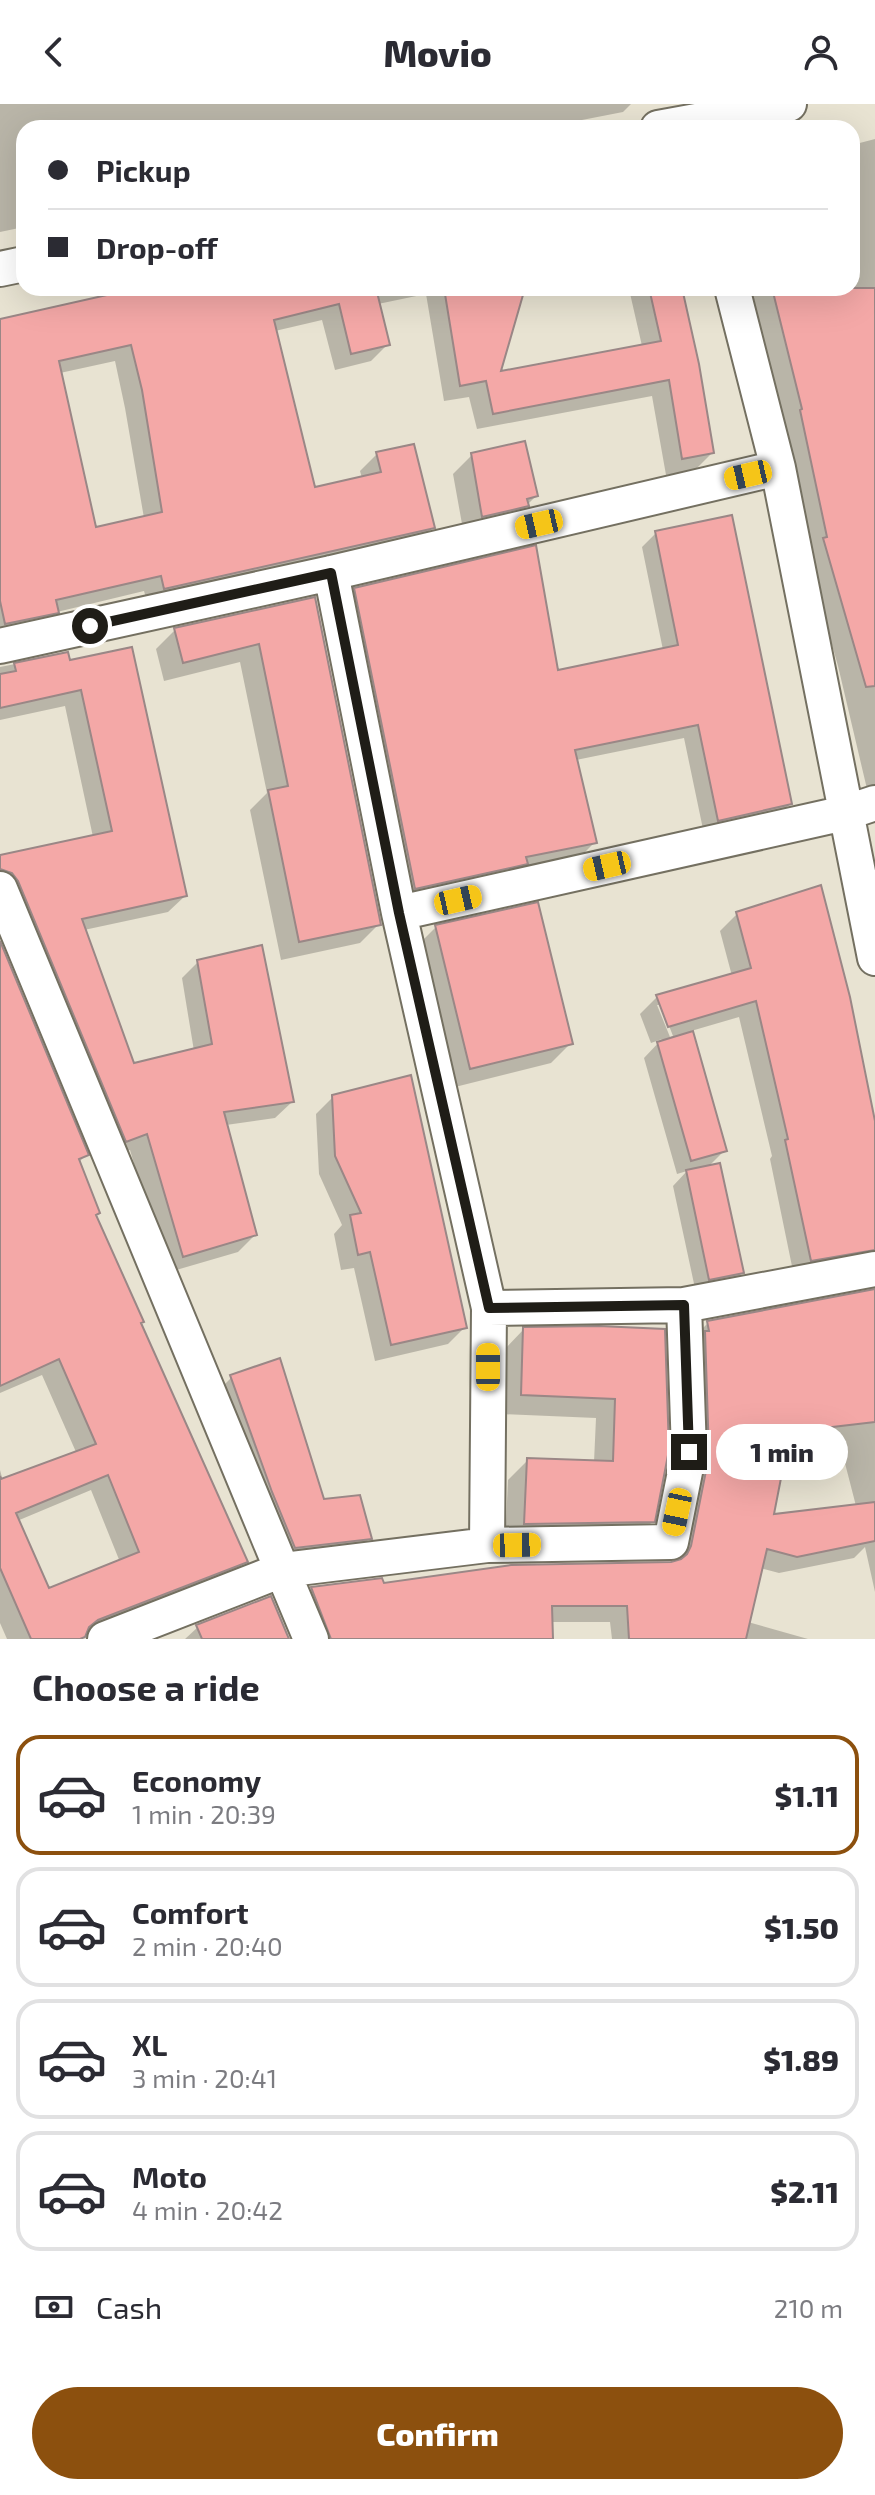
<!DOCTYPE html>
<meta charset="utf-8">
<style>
body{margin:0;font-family:"Exo 2",sans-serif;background:#f2f2f3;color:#2b2b33;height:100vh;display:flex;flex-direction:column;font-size:30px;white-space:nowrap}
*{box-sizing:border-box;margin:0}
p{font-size:26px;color:#7c7c81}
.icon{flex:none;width:44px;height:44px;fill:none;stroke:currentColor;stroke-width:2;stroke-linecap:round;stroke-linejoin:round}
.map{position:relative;height:1535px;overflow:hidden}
.sheet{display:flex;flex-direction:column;background:#fff;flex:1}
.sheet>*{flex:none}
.top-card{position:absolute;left:16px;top:16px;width:844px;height:176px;border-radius:24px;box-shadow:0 8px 32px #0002;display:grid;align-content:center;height:176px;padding:0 32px;background:#fff}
.end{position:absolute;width:36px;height:36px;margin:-18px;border:10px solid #1f1d17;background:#fff;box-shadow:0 0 0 4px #fff}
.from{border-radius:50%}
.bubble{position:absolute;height:56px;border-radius:28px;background:#fff;box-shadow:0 8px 32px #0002;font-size:26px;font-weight:800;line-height:56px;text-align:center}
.car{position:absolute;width:24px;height:48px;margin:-24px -12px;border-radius:10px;box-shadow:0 0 6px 2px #0007;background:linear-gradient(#f5c518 24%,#345 0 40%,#f5c518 0 76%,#345 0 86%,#f5c518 0)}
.top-card b{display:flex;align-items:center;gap:28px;height:76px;font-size:30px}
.top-card b+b{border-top:2px solid #e1e1e2}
.top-card i{width:20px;height:20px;background:#2b2b33}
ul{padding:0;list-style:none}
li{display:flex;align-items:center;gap:24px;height:120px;margin:0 16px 12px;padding:0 16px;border:4px solid #e1e1e2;border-radius:24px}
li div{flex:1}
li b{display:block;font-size:30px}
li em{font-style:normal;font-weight:800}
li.on{border-color:#8c500e}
li>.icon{width:72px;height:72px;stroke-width:1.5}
h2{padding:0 32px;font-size:36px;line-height:96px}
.pay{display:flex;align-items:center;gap:20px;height:88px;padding:0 32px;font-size:30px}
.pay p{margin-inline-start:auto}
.button{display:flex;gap:16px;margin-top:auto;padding:16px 32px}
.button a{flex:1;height:92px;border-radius:48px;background:#8c500e;color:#fff;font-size:32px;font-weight:800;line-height:92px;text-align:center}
header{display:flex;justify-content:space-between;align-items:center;height:104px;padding:0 32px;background:#fff;font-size:36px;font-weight:800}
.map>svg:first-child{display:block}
.shadow{fill:#0003;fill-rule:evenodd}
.building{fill:#f4a8a7;stroke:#9a8786;stroke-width:2;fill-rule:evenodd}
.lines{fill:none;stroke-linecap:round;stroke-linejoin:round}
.street-casing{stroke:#747061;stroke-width:38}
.street{stroke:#fff;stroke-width:34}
.route{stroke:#1f1d17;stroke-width:10}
</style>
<header><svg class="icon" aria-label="back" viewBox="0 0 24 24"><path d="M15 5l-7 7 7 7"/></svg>Movio<svg class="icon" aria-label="person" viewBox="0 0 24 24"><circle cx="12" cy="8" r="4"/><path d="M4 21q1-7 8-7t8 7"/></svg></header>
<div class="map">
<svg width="875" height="1535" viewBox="0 0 875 1535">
<rect width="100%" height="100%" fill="#e8e3d2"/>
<path class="shadow" d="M0,0H631L623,8L541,24H24V123L0,128Z
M875,35V707L871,702L838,562L807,453L784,325L786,323L751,184H852V41Z
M154,184H531L522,186L498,270L642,242L629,185L623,187L622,184H680L712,349L695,366L666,371L652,292L477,325L469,293L444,297L426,190L378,200L388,240L371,257L335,266L322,216L275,227L314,385L362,374L360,367L377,350L433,423L416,440L148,501L144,487L57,508L40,525L0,533V216ZM115,257L125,304L144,414L95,425L60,269Z
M472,351L536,392L508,420L464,431L453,370Z
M656,429L790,700L776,714L704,730L684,634L576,656L595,738L581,752L401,798L341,500L355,486L557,568L663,546L642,443Z
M314,495L379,820L360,839L281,856L250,706L267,689L240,558L164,577L156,545L175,526Z
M66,550L185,792L168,808L84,826L133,961L194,947L182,874L198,858L292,998L275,1014L226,1021L255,1131L238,1148L166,1169L130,1046L109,1053L0,791V753L93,733L65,602L0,616V563Z
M737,810L875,1021V1171L794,1172L770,1055L772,1052L739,913L691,927L725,1046L707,1064L742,1169L728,1183L696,1189L673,1082L687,1067L677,1070L644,954L662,935L651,939L640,910L657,893L732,872L720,827ZM657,901H661L673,932L670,933Z
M436,823L571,939L551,959L451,984L416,843Z
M0,843L86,1051L78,1059L94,1113L139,1220L245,1458L228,1474L84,1531L80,1535H7L0,1519V1366L3,1377L76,1348L42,1271L0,1289ZM91,1386L120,1458L48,1486L17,1417Z
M333,993L465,1223L448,1240L375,1257L354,1164L341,1166L334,1130L342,1121L319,1070L316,1010Z
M875,1187V1488L865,1443L854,1454L779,1469L760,1464L748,1518L808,1535H612L610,1518H551V1535H309L295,1501L312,1485L382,1481L675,1459L693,1370L691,1236L708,1219ZM839,1336L856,1402L772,1413L785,1342Z
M524,1225L663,1227L653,1417L632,1438L505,1440L508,1376L528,1356L594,1358L596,1314L501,1310L504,1246Z
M232,1273L323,1397L370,1434L350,1454L275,1463L212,1293Z
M198,1523L287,1535H185Z"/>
<path class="building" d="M138,184H376L390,241L351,250L339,200L274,216L315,383L381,368L376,348L414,340L435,424L164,485L161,472L56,496L59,509L5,520L0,497V215ZM131,241L142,286L162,408L96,423L59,257Z
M444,184H525L501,267L661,237L649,184H682L699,260L714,349L682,355L669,276L493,310L486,277L460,282Z
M772,184H875V582L866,583L823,434L827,433L800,306L802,305Z
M525,337L538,392L527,395L529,402L482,413L471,349Z
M732,411L792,700L718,717L698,621L575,646L597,739L526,753L528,760L415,785L354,484L536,441L558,566L678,541L655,427Z
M315,493L381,821L299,838L268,686L288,682L259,540L183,559L174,524Z
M132,543L187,792L82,815L134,959L212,940L197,856L262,841L294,998L224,1008L257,1131L183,1153L147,1030L126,1038L18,777L12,769L0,765V751L112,727L81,586L0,604V570L16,567L14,559L68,548L70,556Z
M821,781L850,893L875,1017V1146L811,1157L785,1036L788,1035L756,897L668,923L656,891L751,864L736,808Z
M538,798L573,940L470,965L435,821Z
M0,837L89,1051L79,1055L100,1109L96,1111L144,1218L141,1219L248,1458L98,1516L89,1523L85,1533L80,1535H31L0,1464V1372L1,1375L96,1340L59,1255L0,1282ZM108,1371L139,1448L49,1484L16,1409Z
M693,927L727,1047L691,1057L657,938Z
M411,971L467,1224L391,1241L370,1148L358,1151L350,1111L361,1109L335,1052L332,991Z
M720,1059L744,1169L709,1176L686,1066Z
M875,1185V1318L790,1328L774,1410L875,1398V1437L797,1453L767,1445L746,1535H629L627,1502H552L553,1535H331L311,1483L382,1474L384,1479L511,1461L671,1458L681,1455L687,1450L691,1442L709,1352L705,1227H709L707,1217Z
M599,1222L665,1225L669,1346L655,1418L524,1420L527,1354L613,1357L615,1295L521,1291L523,1223Z
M280,1254L324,1395L360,1391L372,1435L295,1444L272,1388L230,1271Z
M271,1492L289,1535H202L196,1521Z"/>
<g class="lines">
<g class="street-casing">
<path id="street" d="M658,24L789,0
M0,165L24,160
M732,184L778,364L875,854
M0,542L331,469L778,364
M0,785L282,1466L487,1441L489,1204L399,809L331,469
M399,809L845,709L875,699
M489,1204L684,1201
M487,1441L671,1438L689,1348L684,1201L875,1165
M105,1535L282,1466L311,1535"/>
</g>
<use href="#street" class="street"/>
</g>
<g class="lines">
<path class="route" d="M90,522L331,469L399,809L489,1204L684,1201L689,1348"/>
</g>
</svg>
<i class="end from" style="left:90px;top:522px"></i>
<i class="end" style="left:689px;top:1348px"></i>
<div class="bubble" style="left:716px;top:1320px;width:132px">1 min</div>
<i class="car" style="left:748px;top:371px;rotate:257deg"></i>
<i class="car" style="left:539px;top:420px;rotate:257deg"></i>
<i class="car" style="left:607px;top:762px;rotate:257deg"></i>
<i class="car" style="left:458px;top:796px;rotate:77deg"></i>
<i class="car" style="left:488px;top:1263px;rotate:0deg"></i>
<i class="car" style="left:677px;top:1408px;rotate:192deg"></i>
<i class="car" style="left:517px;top:1441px;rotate:89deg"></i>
<div class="top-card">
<b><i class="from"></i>Pickup</b>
<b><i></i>Drop-off</b>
</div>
</div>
<section class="sheet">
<h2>Choose a ride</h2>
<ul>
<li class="on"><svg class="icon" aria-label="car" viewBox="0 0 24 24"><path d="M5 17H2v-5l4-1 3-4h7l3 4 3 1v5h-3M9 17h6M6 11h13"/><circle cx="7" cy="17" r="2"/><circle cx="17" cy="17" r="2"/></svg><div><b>Economy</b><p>1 min · 20:39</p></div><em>$1.11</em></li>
<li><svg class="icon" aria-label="car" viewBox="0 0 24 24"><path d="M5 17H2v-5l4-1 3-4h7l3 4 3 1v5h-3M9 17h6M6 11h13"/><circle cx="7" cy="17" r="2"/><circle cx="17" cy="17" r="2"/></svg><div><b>Comfort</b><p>2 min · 20:40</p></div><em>$1.50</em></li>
<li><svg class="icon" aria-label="car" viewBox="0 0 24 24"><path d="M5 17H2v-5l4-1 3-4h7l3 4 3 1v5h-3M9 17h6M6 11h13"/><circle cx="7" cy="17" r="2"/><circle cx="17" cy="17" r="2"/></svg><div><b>XL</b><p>3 min · 20:41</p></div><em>$1.89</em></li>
<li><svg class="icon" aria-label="car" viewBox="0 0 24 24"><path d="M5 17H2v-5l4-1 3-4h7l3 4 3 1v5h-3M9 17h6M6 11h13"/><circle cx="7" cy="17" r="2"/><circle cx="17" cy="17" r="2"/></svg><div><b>Moto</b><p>4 min · 20:42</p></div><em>$2.11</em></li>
</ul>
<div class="pay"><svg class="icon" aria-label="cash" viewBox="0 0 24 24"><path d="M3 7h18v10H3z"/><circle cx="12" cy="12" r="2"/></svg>Cash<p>210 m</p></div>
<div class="button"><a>Confirm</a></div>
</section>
